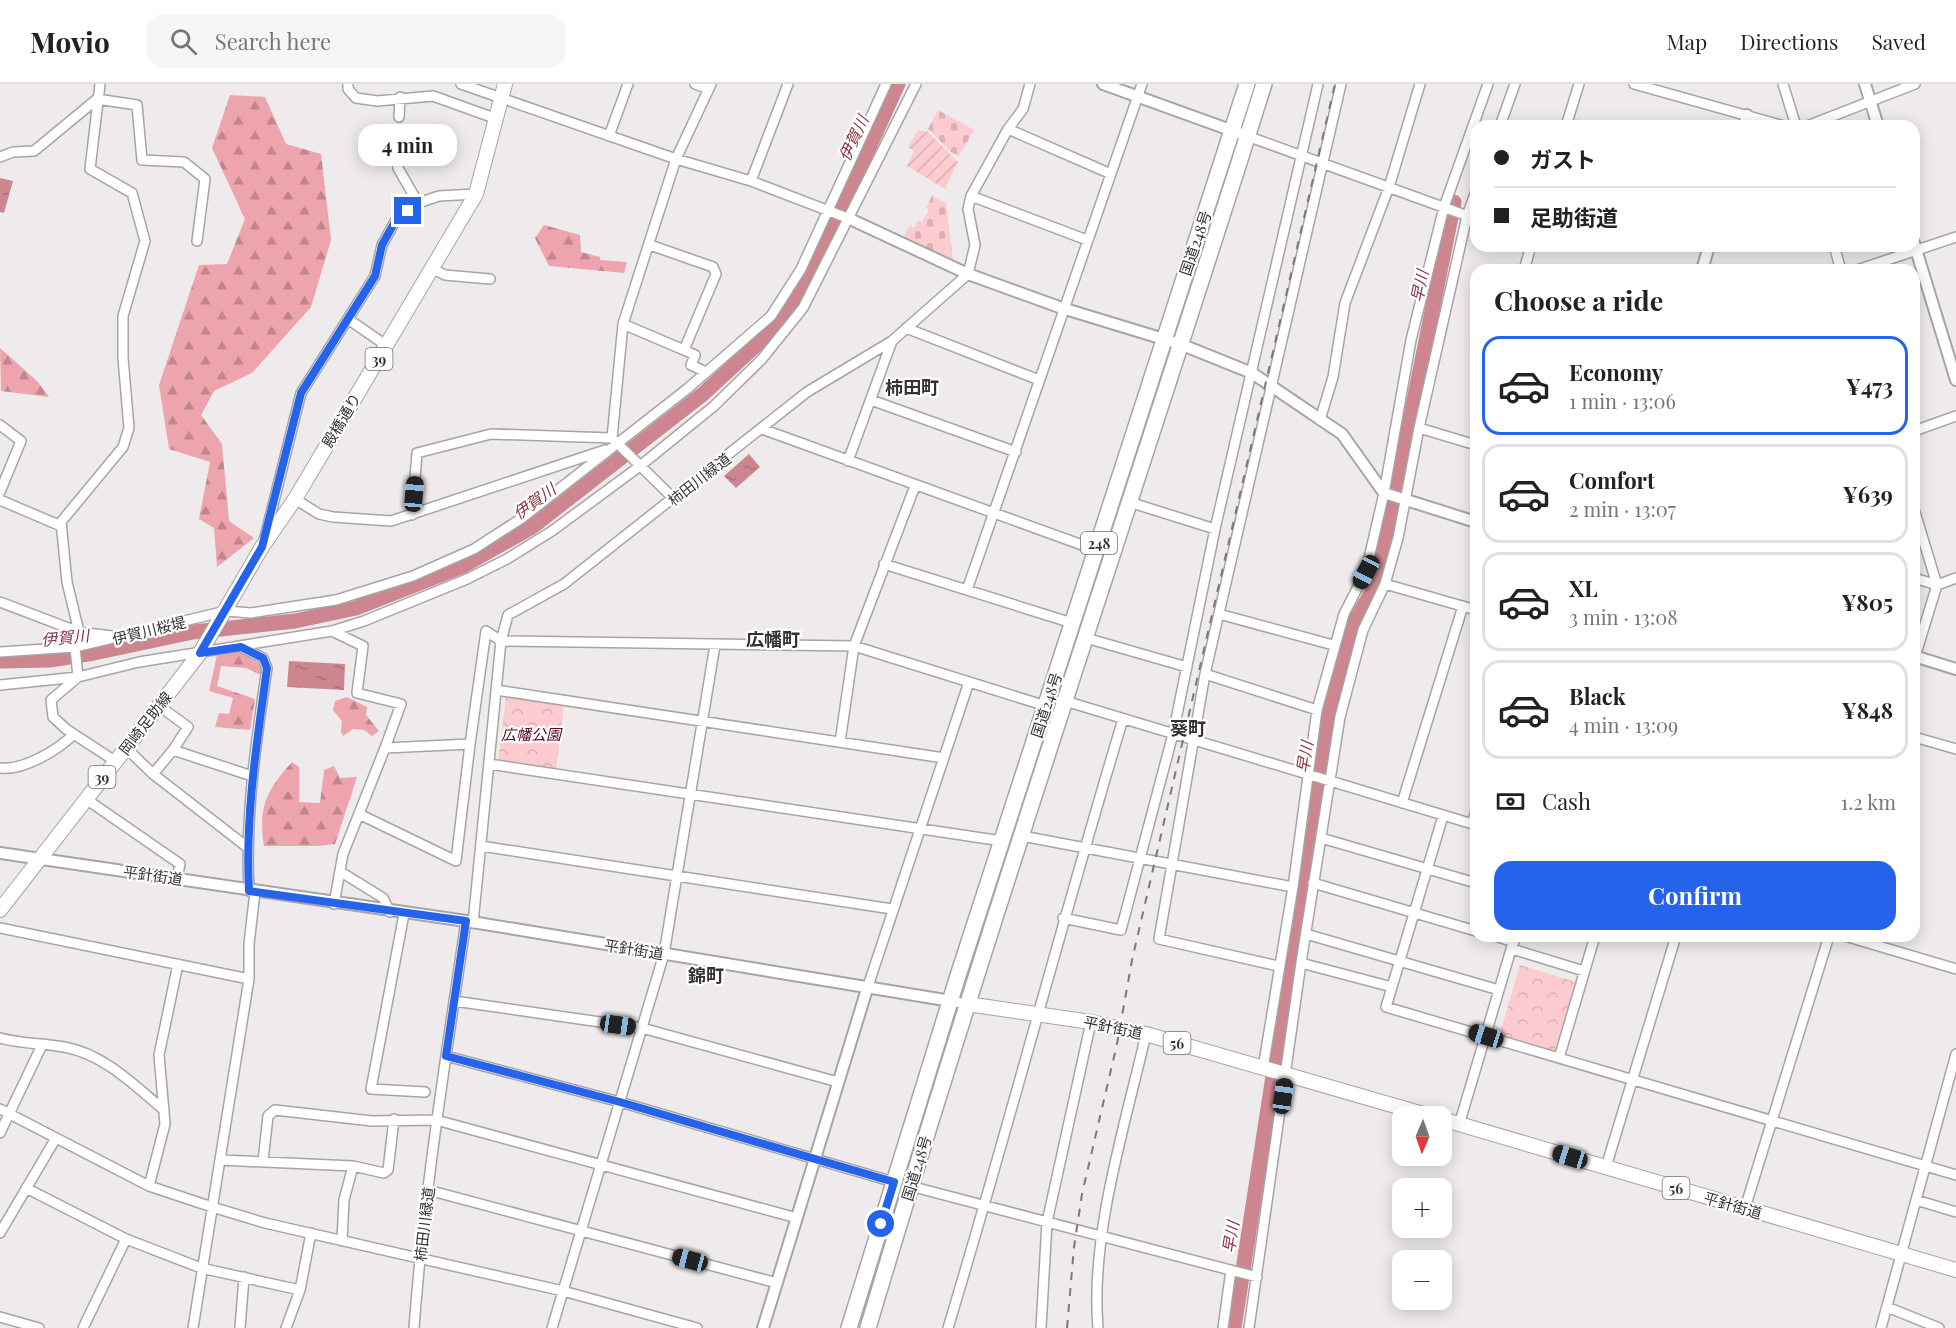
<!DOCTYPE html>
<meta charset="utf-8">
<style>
body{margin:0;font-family:"Playfair Display","Noto Sans JP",serif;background:#f6f6f6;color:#222;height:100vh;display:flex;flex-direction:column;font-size:22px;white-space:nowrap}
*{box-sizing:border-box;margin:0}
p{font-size:20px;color:#767676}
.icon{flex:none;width:33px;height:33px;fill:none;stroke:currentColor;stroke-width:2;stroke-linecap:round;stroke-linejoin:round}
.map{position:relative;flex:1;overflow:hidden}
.side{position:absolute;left:1470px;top:180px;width:450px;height:678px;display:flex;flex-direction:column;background:#fff;border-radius:18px;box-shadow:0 3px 15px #0003}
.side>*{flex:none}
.guide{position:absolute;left:1470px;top:36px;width:450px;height:132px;border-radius:18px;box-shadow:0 3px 15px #0003;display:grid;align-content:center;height:132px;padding:0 24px;background:#fff}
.needle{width:39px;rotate:182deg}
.controls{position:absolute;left:1392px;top:1022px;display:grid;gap:12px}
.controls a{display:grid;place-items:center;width:60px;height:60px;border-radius:12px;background:#fff;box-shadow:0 3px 15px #0003;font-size:30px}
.end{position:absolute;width:27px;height:27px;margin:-14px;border:8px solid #2563eb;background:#fff;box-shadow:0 0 0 3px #fff}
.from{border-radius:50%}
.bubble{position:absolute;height:42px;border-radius:18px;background:#fff;box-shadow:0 3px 15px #0003;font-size:20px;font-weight:700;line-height:42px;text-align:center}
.car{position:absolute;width:18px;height:36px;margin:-18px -9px;border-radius:8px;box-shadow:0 0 4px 2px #0007;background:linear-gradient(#222 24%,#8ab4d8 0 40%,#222 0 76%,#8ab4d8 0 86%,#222 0)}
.guide b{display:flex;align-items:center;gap:21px;height:57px;font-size:22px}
.guide b+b{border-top:2px solid #e0e0e0}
.guide i{width:15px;height:15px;background:#222}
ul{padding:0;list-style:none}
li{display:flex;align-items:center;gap:18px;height:99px;margin:0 12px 9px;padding:0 12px;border:3px solid #e0e0e0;border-radius:18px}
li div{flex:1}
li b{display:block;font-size:22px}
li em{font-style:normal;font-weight:700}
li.selected{border-color:#2563eb}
li>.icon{width:54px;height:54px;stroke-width:1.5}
h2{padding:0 24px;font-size:27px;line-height:72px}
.pay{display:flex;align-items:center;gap:15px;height:66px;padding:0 24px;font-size:22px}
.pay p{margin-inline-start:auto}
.cta{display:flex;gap:12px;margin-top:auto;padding:12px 24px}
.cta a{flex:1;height:69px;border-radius:18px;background:#2563eb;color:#fff;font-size:24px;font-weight:700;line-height:69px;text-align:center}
header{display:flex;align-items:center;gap:36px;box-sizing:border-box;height:84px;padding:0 30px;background:#fff;border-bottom:2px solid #e0e0e0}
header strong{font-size:28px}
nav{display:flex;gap:33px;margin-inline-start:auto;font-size:21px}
.search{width:420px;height:54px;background:#f6f6f6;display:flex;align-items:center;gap:15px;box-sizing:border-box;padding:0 21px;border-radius:18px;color:#767676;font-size:22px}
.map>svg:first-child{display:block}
.forest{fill:url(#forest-firs)}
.cemetery{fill:url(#cemetery-stones)}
.park{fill:url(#park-crowns)}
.garden{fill:url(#garden-furrows)}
.water{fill:url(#water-ripples)}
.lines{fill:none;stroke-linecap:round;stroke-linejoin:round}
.river{stroke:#cd868f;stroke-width:15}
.minor-casing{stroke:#a7a4a4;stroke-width:12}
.tertiary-casing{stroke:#a7a4a4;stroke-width:14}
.primary-casing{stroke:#a7a4a4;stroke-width:16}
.trunk-casing{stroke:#a7a4a4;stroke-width:18}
.minor{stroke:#fff;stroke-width:9}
.tertiary{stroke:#fff;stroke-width:10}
.primary{stroke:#fff;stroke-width:14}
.trunk{stroke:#fff;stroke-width:15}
.rail{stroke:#7b7879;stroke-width:2;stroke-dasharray:8 8;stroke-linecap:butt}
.route{stroke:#2563eb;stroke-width:8}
.labels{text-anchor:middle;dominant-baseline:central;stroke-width:4.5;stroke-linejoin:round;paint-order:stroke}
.shield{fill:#fff;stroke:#717070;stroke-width:1.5}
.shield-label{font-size:14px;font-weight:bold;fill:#343233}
.street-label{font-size:15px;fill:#343233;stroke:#fff}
.park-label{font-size:15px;font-style:italic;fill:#58001d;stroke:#fff}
.water-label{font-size:16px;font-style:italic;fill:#883243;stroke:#fff}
.quarter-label{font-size:18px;font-weight:bold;fill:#343233;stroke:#fff}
</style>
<header>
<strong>Movio</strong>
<div class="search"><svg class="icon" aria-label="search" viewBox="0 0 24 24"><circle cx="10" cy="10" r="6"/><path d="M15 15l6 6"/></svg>Search here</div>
<nav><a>Map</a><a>Directions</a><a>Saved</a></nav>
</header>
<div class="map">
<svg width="1956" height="1244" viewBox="0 0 1956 1244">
<defs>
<pattern id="forest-firs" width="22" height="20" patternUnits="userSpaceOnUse" patternTransform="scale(1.5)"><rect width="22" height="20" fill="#eda4ad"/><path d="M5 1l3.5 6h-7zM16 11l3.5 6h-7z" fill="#c1868d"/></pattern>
<pattern id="cemetery-stones" width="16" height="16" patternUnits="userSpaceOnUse" patternTransform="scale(1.5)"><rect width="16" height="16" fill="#fccbd0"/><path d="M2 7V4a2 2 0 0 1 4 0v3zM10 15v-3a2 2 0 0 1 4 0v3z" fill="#d9afb3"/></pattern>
<pattern id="park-crowns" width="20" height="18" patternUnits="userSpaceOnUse" patternTransform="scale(1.5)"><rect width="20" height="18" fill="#fccbd0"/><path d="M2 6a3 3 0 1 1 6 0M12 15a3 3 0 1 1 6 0" fill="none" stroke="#d9afb3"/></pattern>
<pattern id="garden-furrows" width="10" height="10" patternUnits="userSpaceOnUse" patternTransform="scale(1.5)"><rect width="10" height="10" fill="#fccbd0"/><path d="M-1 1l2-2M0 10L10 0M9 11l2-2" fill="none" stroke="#d9afb3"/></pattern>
<pattern id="water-ripples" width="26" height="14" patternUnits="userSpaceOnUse" patternTransform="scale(1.5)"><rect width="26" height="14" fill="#cd868f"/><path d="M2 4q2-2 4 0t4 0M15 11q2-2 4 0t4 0" fill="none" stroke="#a76e75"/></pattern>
</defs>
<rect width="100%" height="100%" fill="#efebec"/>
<path class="forest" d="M230,11L265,13L286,60L321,70L331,156L311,223L252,289L214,307L201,331L222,360L229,437L254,454L217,483L214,444L199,435L210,378L169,365L159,301L199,181L227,180L245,135L212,64Z
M544,141L580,151L581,168L600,173V176L627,178L624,189L549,182L535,154Z
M0,264L37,297L49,313L1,307Z
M239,568L262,581L261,591L246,584L221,582L217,602L255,615L250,646L215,643L219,629L229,630L233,614L209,607L217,571Z
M347,613L367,623L366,631L379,647L372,652L364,646L353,645L343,652L341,648L342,637L333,626L335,617Z
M292,678L299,683V718L320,719L324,686L334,682L340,694L357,693L335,760L318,762H264C258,723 266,707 292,678Z"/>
<path class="cemetery" d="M938,26L974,46L959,72L951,68L928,45Z
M932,112L946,119L953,176L903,154L910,141L914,144L918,136L922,138L929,126L926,124Z"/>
<path class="park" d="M506,614L564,622L556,686L498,678Z
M1520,881L1576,898L1555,969L1499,953Z"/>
<path class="garden" d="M918,46L928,48L958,78L945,105L907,82L914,67L908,63Z"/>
<path class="water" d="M0,94L13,97L4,129L0,128Z
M749,370L760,383L736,404L724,392Z
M289,577L345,580L344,606L287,603Z"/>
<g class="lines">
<path class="river" d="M0,577L50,576L94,569L193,548L295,537L356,524L463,482L532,443L703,310L765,253L791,223L812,188L898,0
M1234,1244L1329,631L1351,543L1377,500L1454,118"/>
<g class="minor-casing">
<path id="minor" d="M348,0V5L356,14L377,17L433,12L497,35
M461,0L676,75L751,97L850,135
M695,0L708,5
M1634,0L1784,42
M1783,0L1796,42
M399,33L400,13
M1500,42L1515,0
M1566,42L1579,0
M1807,42L1915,0
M1008,45L1111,90
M609,52L628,0
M1247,52L1476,135
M393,56L398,84L418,119
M0,73L13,68L34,67L97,15L137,21L142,76L184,78L205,95L197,157
M751,97L788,0
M971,112L1087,156
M1834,162L1841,186
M433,185L445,191L490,195
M1524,186L1531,162
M1857,186L1956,153
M348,235L387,262
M623,240L684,266L716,190L713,183L650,161
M906,244L1039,296
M684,266L695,271L691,281L706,288
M871,316L1016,368
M1320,336L1333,293L1345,219L1389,103L1420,0
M0,341L21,357L0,408
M1419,344L1476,361
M762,345L1096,466
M1914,347L1956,332
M612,354L623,240L676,75L711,0
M848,377L892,257
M295,415L319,430L333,433L391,437L605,366
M0,416L61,442
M1129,418L1215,445
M1914,425L1937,501L1914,576
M412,431L417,369L491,350L612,354L674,415
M264,457L301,309L375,192L382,161L397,134L418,119L439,112L476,110
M884,480L1072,539
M1914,494L1937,501L1956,494
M1385,500L1476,526
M967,506L1142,0
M0,518L79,548L112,552
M1219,530L1333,561
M332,547L363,562L357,609L401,620L385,664
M79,548L67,498L61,438L123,363L129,344L123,274V232L145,157L132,109L90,85L100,0
M1086,554L1187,583
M75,563L78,593
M241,563L263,574L267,584C256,658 245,731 249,807
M0,568L75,563L226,527L251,529L336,516L413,492L474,465L522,434L687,305L771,232L801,185L886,0
M1205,590L1317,626
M78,593L51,616L53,633L66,645L115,677
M0,601L78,593L139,578L332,547L364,537L467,495L507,475L552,447L640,382L714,322L762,275L803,224L916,0
M496,606L944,674
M1065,617L1476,741
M159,622L188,643L173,666L252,692
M1914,653L1956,665
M840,658L854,562L915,402
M126,664L153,690L247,763
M489,680L1002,757
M0,684C23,687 58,666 74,650
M153,690L173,666
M86,715L180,780L177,794
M1402,719L1463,522
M359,730L456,777L470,660
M1443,732L1386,923L1956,1091
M1472,740L1476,727
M1022,752L1293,803
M1321,754L1476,799
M481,762L892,825
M341,788L383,814L390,828
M1313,799L1476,847
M334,820L343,770L385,664L470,660L486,547L501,557L854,562L1046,622
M404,830L371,1005L425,1008
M1063,834L1121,846L1173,650L1215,445L1318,0
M473,839L501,557L508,531L564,500L807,308L892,257L968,190L975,161L968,125L971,112L1008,45L1023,25L1030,0
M0,844L249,895
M1306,850L1499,906
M1495,852L1514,858
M1845,852L1956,885
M1512,865L1584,887
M1301,879L1392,903
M1278,882L1159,855L1205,590L1341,0
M867,905L969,598
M454,917L642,944L838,998
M0,954C22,960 42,959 64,963C104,970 134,1001 164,1026
M446,972L620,1018L894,1098
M1559,974L1595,852
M1263,984L1293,803L1317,626L1344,530L1366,487L1384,409L1411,256L1444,123L1488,0
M0,1025L149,1102L212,1123L265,1139L563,1207L697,1244
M1459,1041L1515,852
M0,1049L42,961
M220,1076L353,1082L384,1089L388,1086L394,1035
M263,1077L268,1032L275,1026L372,1037L436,1036L797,1134
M1606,1083L1676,852
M149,1102L165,1040L159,971L178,880
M910,1102L1257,1193
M26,1104L126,1155L83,1244
M428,1106L777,1199
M1916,1116L1956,1128
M1745,1124L1829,852
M0,1149L56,1054
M126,1155L201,1184L300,1206
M342,1157L344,1116L353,1082
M1887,1223L1939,1244
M0,1233L39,1244
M193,1244L249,895V860L255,808
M240,1244L244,1193
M286,1244L300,1206L311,1149
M414,1244C424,1108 446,973 466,837
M552,1244L664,870L715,561
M948,1244C1009,1042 1062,837 1123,635
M1041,1244L1047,1138L1091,938
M1098,1244C1090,1151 1125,1042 1146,950
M1223,1244L1231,1186
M1249,1244L1301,879L1340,633L1363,546L1385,500L1398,454L1419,344L1467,132L1476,107
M1881,1244L1956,970"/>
</g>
<g class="tertiary-casing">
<path id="tertiary" d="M1103,0L1247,52
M1865,0L1878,42
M1744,42L1747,31
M850,135L968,190L1062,224L1180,260L1252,289L1342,350L1384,409L1476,438
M1914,159L1956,296
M1702,186L1709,162
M1914,572L1956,585
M0,769L466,837L957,918
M763,1244L867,905"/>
</g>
<g class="primary-casing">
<path id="primary" d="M0,826L200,569L262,463L295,415L476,110L505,0
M967,920L1091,938L1146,950L1430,1032
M1442,1035L1956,1186"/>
</g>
<g class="trunk-casing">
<path id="trunk" d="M849,1244L956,898L1247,0
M868,1244C992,827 1133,415 1264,0"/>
</g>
<use href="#minor" class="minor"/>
<use href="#tertiary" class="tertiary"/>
<use href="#primary" class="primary"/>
<use href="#trunk" class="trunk"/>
<path class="rail" d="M1067,1244L1074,1163L1082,1110L1117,960L1132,876L1335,0"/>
</g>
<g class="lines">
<path class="route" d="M408,127L397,134L382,161L375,192L301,309L262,463L200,569L241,563L263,574L267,584C257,658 245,731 249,807L466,837L446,972L620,1018L894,1098L881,1140"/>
</g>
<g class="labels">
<g class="shield">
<rect x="365.5" y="264" width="27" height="22" rx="4.5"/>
<rect x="1081" y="448" width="36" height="22" rx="4.5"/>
<rect x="88.5" y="682" width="27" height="22" rx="4.5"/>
<rect x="1163.5" y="948" width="27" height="22" rx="4.5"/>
<rect x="1662.5" y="1093" width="27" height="22" rx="4.5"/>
</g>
<g class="shield-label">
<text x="379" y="275">39</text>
<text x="1099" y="459">248</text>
<text x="102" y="693">39</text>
<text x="1177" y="959">56</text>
<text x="1676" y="1104">56</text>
</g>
<g class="street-label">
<text transform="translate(1195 159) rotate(-71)">国道248号</text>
<text transform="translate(341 336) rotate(-59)">殿橋通り</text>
<text transform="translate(699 395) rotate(-38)">柿田川緑道</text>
<text transform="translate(149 546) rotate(-14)">伊賀川桜堤</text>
<text transform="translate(1046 621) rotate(-72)">国道248号</text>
<text transform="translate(145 639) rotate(-52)">岡崎足助線</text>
<text transform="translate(153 791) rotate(8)">平針街道</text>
<text transform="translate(634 865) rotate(9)">平針街道</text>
<text transform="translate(1113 943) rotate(12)">平針街道</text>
<text transform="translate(916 1084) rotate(-73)">国道248号</text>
<text transform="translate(1733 1121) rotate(16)">平針街道</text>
<text transform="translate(424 1140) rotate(-83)">柿田川緑道</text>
</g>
<g class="park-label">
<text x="531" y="650">広幡公園</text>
</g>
<g class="water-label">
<text transform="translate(853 54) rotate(-65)">伊賀川</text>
<text transform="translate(1419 202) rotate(-78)">早川</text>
<text transform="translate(534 417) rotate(-36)">伊賀川</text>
<text transform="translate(65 553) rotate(-6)">伊賀川</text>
<text transform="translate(1304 673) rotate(-81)">早川</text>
<text transform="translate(1230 1153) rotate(-81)">早川</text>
</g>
<g class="quarter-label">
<text x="912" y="303">柿田町</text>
<text x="773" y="555">広幡町</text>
<text x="1188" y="644">葵町</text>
<text x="706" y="891">錦町</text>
</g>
</g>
</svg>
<div class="controls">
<a><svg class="needle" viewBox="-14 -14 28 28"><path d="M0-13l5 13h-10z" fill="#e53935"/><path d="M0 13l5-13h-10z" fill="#767676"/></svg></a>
<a>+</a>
<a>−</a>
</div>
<i class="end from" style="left:881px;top:1140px"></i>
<i class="end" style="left:408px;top:127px"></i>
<div class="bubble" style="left:358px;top:40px;width:99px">4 min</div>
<i class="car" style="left:414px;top:410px;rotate:5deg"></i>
<i class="car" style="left:1366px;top:488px;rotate:208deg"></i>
<i class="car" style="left:618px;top:941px;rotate:98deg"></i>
<i class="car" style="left:1486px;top:952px;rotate:287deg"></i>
<i class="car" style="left:1283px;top:1012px;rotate:8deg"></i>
<i class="car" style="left:1570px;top:1073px;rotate:287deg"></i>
<i class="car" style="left:690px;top:1176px;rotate:285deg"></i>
<div class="guide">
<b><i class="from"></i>ガスト</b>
<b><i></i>足助街道</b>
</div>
<section class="side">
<h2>Choose a ride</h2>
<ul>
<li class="selected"><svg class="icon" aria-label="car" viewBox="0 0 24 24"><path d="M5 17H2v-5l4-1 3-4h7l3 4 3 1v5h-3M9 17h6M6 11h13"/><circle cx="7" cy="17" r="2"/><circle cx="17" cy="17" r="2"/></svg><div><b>Economy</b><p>1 min · 13:06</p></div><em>¥473</em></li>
<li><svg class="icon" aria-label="car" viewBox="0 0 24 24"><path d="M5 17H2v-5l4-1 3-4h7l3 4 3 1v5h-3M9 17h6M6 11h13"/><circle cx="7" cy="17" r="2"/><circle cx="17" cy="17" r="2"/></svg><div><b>Comfort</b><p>2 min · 13:07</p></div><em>¥639</em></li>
<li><svg class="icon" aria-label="car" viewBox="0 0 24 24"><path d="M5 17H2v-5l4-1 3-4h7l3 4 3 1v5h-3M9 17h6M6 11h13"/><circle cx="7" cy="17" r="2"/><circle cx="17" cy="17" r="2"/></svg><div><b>XL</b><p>3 min · 13:08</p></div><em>¥805</em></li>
<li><svg class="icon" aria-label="car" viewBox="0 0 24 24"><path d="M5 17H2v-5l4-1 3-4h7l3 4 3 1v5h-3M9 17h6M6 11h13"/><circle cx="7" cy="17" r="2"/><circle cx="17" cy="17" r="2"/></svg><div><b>Black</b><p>4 min · 13:09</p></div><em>¥848</em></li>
</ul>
<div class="pay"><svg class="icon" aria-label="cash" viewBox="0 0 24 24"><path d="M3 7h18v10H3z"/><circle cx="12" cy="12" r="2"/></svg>Cash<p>1.2 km</p></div>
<div class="cta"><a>Confirm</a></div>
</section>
</div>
